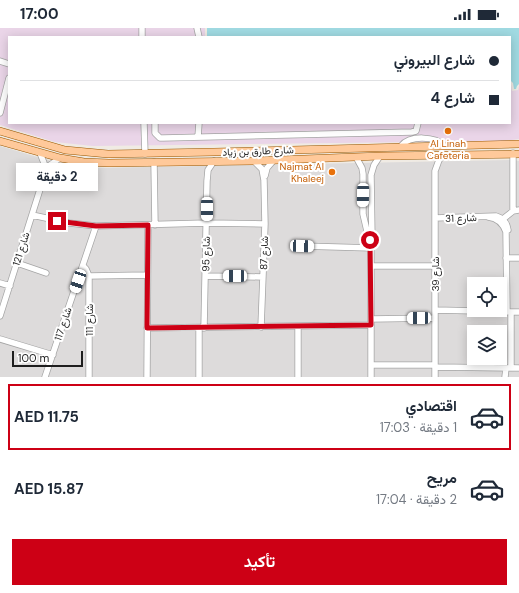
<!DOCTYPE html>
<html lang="ar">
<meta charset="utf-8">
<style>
body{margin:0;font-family:"DM Sans",Vazirmatn,sans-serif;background:#f6f6f7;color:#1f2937;direction:rtl;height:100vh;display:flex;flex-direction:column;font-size:15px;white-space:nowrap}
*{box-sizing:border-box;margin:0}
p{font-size:13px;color:#747a83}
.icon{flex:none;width:22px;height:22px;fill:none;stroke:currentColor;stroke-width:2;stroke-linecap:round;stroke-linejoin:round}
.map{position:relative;height:349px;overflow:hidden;direction:ltr}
.panel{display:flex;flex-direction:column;background:#fff;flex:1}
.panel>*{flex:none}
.top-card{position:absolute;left:8px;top:8px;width:503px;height:88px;border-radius:0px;box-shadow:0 2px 10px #0003;direction:rtl;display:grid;align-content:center;height:88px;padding:0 12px;background:#fff}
.tools{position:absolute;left:467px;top:249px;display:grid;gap:8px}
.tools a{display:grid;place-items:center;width:40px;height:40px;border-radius:0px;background:#fff;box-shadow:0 2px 10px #0003;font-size:20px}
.scale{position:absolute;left:12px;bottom:10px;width:71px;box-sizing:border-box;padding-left:4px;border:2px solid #1e1e1e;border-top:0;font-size:11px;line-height:14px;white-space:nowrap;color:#1e1e1e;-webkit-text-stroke:3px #fff;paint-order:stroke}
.end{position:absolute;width:18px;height:18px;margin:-9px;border:5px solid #cd0015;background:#fff;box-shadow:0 0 0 2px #fff}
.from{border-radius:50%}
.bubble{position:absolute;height:28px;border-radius:0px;background:#fff;box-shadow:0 2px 10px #0003;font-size:13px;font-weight:700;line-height:28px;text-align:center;direction:rtl}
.car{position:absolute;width:12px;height:24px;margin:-12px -6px;border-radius:5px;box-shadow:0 0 3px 1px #0007;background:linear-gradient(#fff 24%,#345 0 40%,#fff 0 76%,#345 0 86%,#fff 0)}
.top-card b{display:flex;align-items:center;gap:14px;height:38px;font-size:15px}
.top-card b+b{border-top:1px solid #e0e1e3}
.top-card i{width:10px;height:10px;background:#1f2937}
ul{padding:7px 0 0;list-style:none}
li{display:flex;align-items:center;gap:12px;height:66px;margin:0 8px 6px;padding:0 4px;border:2px solid transparent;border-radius:0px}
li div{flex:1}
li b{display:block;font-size:15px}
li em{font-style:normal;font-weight:700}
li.current{border-color:#cd0015}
li>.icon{width:36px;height:36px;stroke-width:1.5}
.cta{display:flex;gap:8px;margin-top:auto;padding:8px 12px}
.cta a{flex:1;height:46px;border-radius:0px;background:#cd0015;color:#fff;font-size:16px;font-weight:700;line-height:46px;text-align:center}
.status{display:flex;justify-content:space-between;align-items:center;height:28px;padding:0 20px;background:#fff;direction:ltr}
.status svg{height:11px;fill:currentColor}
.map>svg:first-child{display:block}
.residential{fill:#dddbdb;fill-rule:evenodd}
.industrial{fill:#ead5e8}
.water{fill:#a0dae2}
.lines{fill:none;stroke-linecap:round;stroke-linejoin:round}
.minor-casing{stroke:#a5a5a5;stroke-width:7}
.major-casing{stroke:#995700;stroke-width:8}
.minor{stroke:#fff;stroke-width:5.5}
.major{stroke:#ffc99a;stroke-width:7}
.route{stroke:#cd0015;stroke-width:5}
.food-dot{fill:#e8710a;stroke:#fff;stroke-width:1.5}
.labels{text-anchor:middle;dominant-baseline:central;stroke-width:4;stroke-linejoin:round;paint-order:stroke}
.food-label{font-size:10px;fill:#c56008;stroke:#fff}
.street-label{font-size:10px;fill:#1e1e1e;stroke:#fff}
</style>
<div class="status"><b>17:00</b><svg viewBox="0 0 49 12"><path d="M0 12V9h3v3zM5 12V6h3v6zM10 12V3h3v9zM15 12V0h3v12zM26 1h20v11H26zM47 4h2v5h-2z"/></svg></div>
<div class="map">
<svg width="519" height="349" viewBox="0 0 519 349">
<rect width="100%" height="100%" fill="#f0ebe4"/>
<path class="residential" d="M0,118L61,136L96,140L514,132L519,133V349H0ZM474,256H500V282H474ZM474,304H500V330H474Z"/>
<path class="industrial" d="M0,0H205V9H9V95H510V55L511,56L512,63L518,62L519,58V111L505,113L93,118L55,114L0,97Z"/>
<path class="water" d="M207,0H519V56L517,58L516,61H514L513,55L510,52V9H207Z"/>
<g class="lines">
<g class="minor-casing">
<path id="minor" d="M142,0V9
M197,0L199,9
M0,33L9,36
M0,85L9,50
M144,95L145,126
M155,95V105L160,110H163L412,104L416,103L418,95
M198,109L199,95
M401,118C410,107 435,108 445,118
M40,125L44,135V145
M513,125V183
M356,129L362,140L363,146V186L371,220V349
M254,133L262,141L264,152L265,196L261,299
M154,134L155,197
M265,148L267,140L274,132
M32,187L69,195L96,198L207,195L265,196
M488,189C497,190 503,195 506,204L507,284
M435,190L496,188C503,190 507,195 508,202
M503,191L513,183L519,182
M372,212L371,147L374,137L380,128
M302,218L371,220
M506,230H519
M17,235L46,245
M83,238L86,241L89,248V349
M371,238H435
M89,248L147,247
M206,248L263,249
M0,255L10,258
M435,282L519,284
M0,288L42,155L50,137L60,130
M371,291L435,290
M298,298V349
M147,300L371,297
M204,300L207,153L208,142L214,133
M0,311L53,327
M371,337H435
M435,339L519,340
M511,340V284
M45,349L96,198
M147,349L148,197
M199,349V300
M435,349V143L439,132L444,127
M505,349L506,340"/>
</g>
<g class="major-casing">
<path id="major" d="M0,103L65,122L108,126L214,124L519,116
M0,113L60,130L84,134L109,135L254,133L380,128L519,126"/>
</g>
<use href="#minor" class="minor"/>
<use href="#major" class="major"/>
</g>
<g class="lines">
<path class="route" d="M57,193L96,198L148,197L147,300L371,297L370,212"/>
</g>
<g class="food-dot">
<circle cx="448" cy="103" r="4"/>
<circle cx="332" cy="144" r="4"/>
</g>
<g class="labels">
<g class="food-label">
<text x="448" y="115">Al Linah<tspan x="448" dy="12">Cafeteria</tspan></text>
<text x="324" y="138" text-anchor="end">Najmat Al<tspan x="324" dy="12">Khaleej</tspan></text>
</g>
<g class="street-label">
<text transform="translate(258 123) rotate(-2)">شارع طارق بن زياد</text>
<text transform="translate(461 190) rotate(-2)">شارع 31</text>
<text transform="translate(21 221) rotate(-72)">شارع 121</text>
<text transform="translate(264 225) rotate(-88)">شارع 87</text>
<text transform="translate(206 226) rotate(-89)">شارع 95</text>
<text transform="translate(435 246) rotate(-90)">شارع 39</text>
<text transform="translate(89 292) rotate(-90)">شارع 111</text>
<text transform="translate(63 296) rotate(-71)">شارع 117</text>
</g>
</g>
</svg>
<div class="tools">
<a><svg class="icon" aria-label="locate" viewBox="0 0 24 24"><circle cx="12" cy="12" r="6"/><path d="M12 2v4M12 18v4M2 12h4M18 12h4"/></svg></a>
<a><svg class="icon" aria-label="layers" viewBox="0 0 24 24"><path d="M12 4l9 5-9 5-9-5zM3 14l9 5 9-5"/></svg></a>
</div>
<div class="scale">100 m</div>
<i class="end from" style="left:370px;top:212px"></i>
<i class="end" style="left:57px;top:193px"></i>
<div class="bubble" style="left:16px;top:135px;width:82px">2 دقيقة</div>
<i class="car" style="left:363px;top:167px;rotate:181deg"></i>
<i class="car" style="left:207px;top:181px;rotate:180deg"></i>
<i class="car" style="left:302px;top:218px;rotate:92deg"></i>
<i class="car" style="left:235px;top:248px;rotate:270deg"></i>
<i class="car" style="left:78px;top:253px;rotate:199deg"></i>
<i class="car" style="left:419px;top:290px;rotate:269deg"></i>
<div class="top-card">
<b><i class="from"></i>شارع البيروني</b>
<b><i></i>شارع 4</b>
</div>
</div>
<section class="panel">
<ul>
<li class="current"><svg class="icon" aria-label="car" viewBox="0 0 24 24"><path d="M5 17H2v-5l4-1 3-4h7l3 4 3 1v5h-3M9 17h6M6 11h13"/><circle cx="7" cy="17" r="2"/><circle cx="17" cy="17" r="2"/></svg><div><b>اقتصادي</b><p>1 دقيقة · 17:03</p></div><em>AED 11.75</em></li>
<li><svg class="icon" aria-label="car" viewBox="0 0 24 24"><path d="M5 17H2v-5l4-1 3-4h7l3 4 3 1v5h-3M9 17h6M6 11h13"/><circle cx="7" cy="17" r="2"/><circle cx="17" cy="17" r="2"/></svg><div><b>مريح</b><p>2 دقيقة · 17:04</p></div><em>AED 15.87</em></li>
</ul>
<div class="cta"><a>تأكيد</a></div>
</section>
